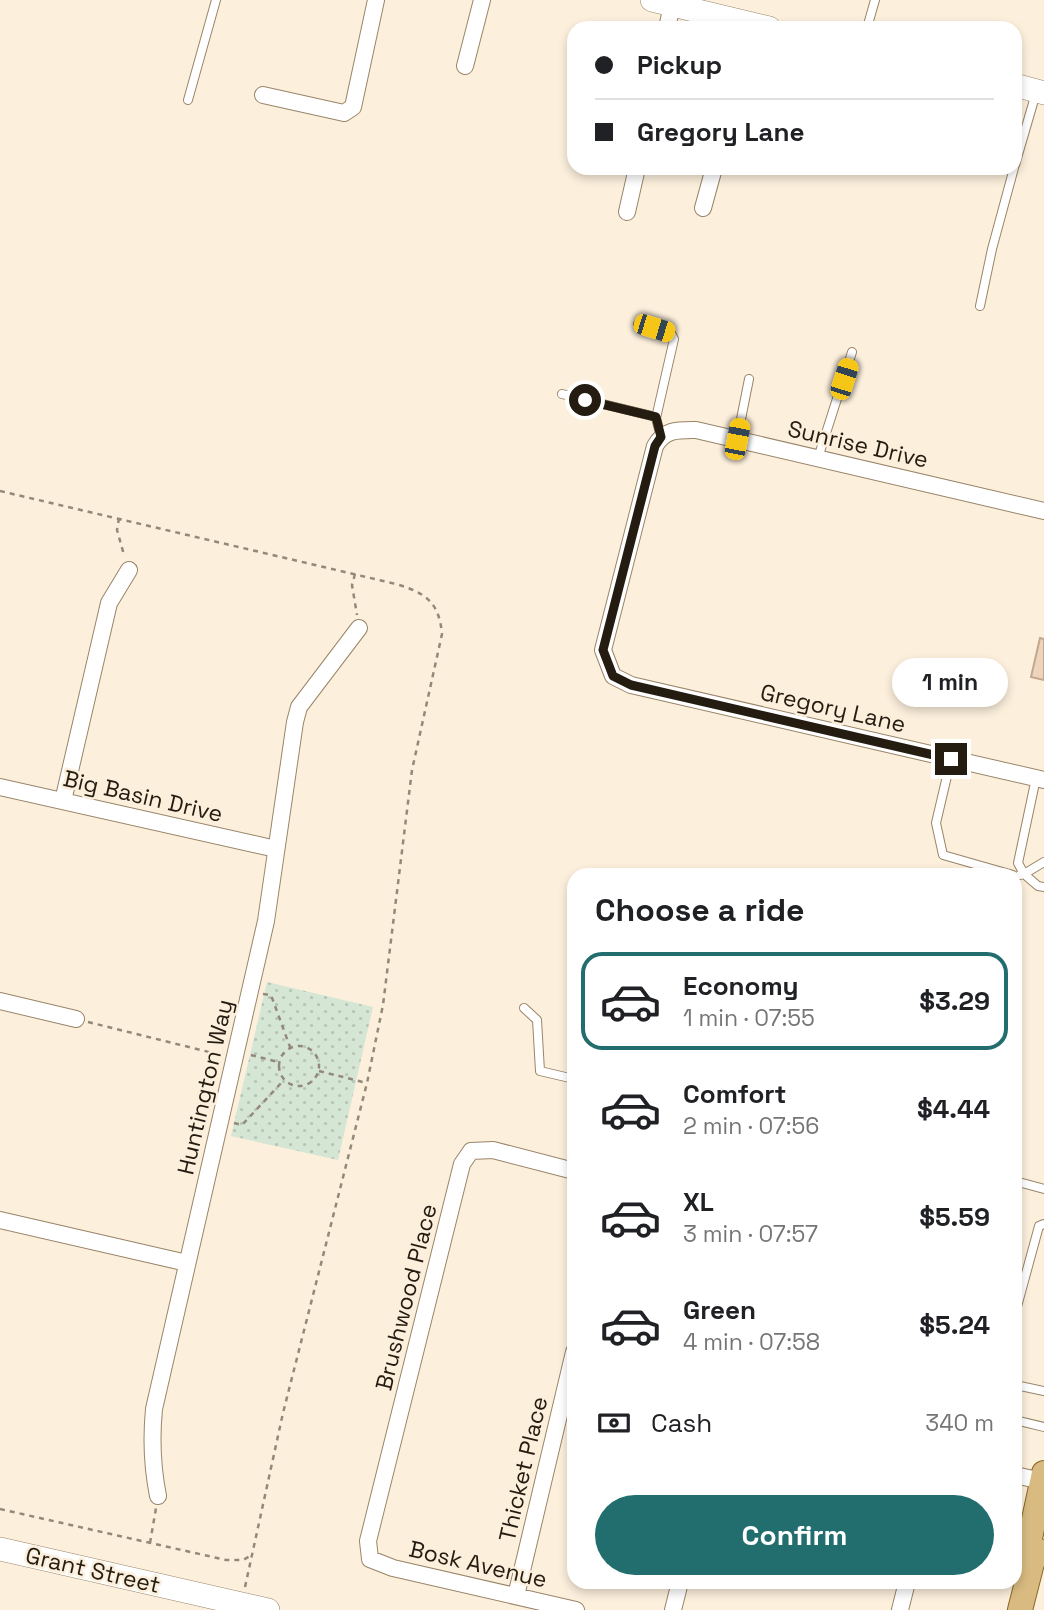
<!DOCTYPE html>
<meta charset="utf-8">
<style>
body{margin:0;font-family:"Space Grotesk",sans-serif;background:#f2f2f2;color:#202124;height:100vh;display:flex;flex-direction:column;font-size:26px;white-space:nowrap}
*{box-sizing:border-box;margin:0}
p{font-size:23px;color:#757577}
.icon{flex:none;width:38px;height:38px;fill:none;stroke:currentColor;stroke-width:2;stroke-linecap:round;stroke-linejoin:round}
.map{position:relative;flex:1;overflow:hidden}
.side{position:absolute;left:567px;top:868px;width:455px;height:721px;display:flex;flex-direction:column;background:#fff;border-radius:21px;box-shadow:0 4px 10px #0003}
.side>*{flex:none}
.top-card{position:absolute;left:567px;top:21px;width:455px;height:154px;border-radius:21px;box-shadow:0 4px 10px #0003;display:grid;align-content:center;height:154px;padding:0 28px;background:#fff}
.end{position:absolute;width:32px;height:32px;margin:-16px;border:9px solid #241c11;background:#fff;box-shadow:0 0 0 4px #fff}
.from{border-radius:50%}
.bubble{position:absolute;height:49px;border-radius:24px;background:#fff;box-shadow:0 4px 10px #0003;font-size:23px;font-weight:700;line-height:49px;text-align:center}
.car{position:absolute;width:21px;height:42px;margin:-21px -10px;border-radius:9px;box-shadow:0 0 5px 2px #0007;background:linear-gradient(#f5c518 24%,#345 0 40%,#f5c518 0 76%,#345 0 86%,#f5c518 0)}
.top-card b{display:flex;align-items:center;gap:24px;height:66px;font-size:26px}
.top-card b+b{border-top:2px solid #e0e0e0}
.top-card i{width:18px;height:18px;background:#202124}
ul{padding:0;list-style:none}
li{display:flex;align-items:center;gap:21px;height:98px;margin:0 14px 10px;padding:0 14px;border:4px solid transparent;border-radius:21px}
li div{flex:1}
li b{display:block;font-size:26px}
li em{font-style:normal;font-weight:700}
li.selected{border-color:#226d6d}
li>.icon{width:63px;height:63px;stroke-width:1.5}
h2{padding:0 28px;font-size:32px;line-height:84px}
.pay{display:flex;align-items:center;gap:18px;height:77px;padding:0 28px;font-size:26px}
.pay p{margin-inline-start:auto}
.cta{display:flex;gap:14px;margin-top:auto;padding:14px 28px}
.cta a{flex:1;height:80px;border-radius:42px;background:#226d6d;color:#fff;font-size:28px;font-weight:700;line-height:80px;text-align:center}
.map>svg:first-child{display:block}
.park{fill:url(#park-dots)}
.building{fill:#eed4bd;stroke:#c3a78e;stroke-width:2}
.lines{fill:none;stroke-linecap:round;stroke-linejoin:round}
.lane-casing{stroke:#998568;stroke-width:10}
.street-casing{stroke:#998568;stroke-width:18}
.secondary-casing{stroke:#998568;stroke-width:24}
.primary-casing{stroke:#896623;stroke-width:26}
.path{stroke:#93897a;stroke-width:2.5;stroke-dasharray:5 5;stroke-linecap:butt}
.lane{stroke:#fff;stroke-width:8}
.street{stroke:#fff;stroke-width:16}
.secondary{stroke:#fff;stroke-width:23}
.primary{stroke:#d9bb81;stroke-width:24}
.route{stroke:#241c11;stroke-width:9}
.labels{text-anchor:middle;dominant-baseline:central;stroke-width:5;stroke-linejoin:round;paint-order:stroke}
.street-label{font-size:23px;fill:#241c11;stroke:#fcefdc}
</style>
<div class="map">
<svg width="1044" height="1610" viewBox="0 0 1044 1610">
<defs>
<pattern id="park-dots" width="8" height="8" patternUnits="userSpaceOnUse" patternTransform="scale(1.75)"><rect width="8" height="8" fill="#d5e6d5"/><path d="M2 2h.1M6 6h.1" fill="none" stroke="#b7c5b6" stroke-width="1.8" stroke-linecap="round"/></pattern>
</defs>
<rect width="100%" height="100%" fill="#fcefdc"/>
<path class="park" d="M267,982L373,1007L338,1160L231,1136Z"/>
<path class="building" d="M1040,638L1044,639V680L1031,677Z"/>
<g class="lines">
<g class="lane-casing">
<path id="lane" d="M867,28L875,0
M188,100L216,0
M1015,165L1036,93
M980,306L992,249L1014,168
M638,324L671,333L674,339L656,418L661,437
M562,394L656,417
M737,439L749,379
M818,458L852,352
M951,759L936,823L943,855L1013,875
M1036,778L1018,863L1024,874L1044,862
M1020,875L1024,874L1038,886L1044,887
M524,1008L537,1020L540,1071L574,1079
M1015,1181L1044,1189
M1015,1314L1039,1226L1044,1224
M1015,1385L1044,1391
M1015,1420L1044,1427"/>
</g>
<g class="street-casing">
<path id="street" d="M667,28L672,5
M465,66L482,0
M263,95L344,113L353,107L376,0
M703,208L714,168
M627,212L637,168
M1044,511L696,430C678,430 665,429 655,446L603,650L613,676L631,685L1044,780
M0,787L276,849
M63,801L109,603L129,570
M0,1001L76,1019
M574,1171L493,1150L471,1151L462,1164L368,1541L370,1559L393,1568L576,1610
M0,1220L187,1263
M1015,1475L1042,1481
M158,1496C152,1466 151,1440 154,1409L266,921L295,722L299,707L359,628
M516,1596L574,1352
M673,1610L680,1582
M900,1610L907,1582"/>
</g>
<g class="secondary-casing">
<path id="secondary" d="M652,0L769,28
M1015,85L1044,93
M0,1549L268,1610"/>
</g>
<g class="primary-casing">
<path id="primary" d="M1032,1563L1030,1538L1044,1473
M1020,1610L1032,1563L1039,1551"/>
</g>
<path class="path" d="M0,491L396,584C426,593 439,602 442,634L412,770L383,1005L367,1083L283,1413L245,1587
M119,518L117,530L124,555
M355,574L352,585L357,615
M263,994L271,995L290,1047
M88,1022L221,1055
M279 1066a20 20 0 1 1 40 0a20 20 0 1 1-40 0Z
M251,1055L278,1062
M319,1071L367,1083
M234,1123L242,1125L284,1080
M0,1509L226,1560H243L252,1555
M150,1543L156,1508"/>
<use href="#lane" class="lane"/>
<use href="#street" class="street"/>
<use href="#secondary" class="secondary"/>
<use href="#primary" class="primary"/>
</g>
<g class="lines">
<path class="route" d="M585,400L656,417L661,437L655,446L603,650L613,676L631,685L951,759"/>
</g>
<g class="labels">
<g class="street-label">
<text transform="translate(858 444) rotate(13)">Sunrise Drive</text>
<text transform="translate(833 708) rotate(13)">Gregory Lane</text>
<text transform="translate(143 796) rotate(13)">Big Basin Drive</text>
<text transform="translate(205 1087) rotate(-77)">Huntington Way</text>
<text transform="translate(406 1297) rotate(-76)">Brushwood Place</text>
<text transform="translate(523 1469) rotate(-77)">Thicket Place</text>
<text transform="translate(478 1564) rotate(13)">Bosk Avenue</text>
<text transform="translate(93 1570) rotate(13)">Grant Street</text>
</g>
</g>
</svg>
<i class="end from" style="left:585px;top:400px"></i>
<i class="end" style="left:951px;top:759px"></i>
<div class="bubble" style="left:892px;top:658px;width:116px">1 min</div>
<i class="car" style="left:654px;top:328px;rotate:107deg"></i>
<i class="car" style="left:844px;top:379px;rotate:18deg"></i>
<i class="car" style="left:737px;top:439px;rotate:11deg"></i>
<div class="top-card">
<b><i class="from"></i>Pickup</b>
<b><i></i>Gregory Lane</b>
</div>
<section class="side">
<h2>Choose a ride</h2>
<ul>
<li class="selected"><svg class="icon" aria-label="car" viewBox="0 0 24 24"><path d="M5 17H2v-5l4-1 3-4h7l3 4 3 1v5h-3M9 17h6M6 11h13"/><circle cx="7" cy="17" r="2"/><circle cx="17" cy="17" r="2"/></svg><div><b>Economy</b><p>1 min · 07:55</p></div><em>$3.29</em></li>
<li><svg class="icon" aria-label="car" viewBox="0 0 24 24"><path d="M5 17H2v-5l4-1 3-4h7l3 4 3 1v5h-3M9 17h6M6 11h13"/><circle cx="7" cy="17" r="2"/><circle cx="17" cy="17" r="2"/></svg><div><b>Comfort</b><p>2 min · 07:56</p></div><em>$4.44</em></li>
<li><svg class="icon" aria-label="car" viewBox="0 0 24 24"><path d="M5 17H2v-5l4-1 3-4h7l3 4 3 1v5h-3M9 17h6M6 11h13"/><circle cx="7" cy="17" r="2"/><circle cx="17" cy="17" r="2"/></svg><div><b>XL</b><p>3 min · 07:57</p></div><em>$5.59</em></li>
<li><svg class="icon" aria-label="car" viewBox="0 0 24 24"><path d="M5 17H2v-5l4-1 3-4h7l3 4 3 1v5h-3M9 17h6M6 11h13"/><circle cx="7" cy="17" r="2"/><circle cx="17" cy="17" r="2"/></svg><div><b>Green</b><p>4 min · 07:58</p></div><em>$5.24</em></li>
</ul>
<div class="pay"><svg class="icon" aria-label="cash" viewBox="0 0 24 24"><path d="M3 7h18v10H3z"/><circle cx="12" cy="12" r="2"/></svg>Cash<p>340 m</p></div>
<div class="cta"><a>Confirm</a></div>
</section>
</div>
